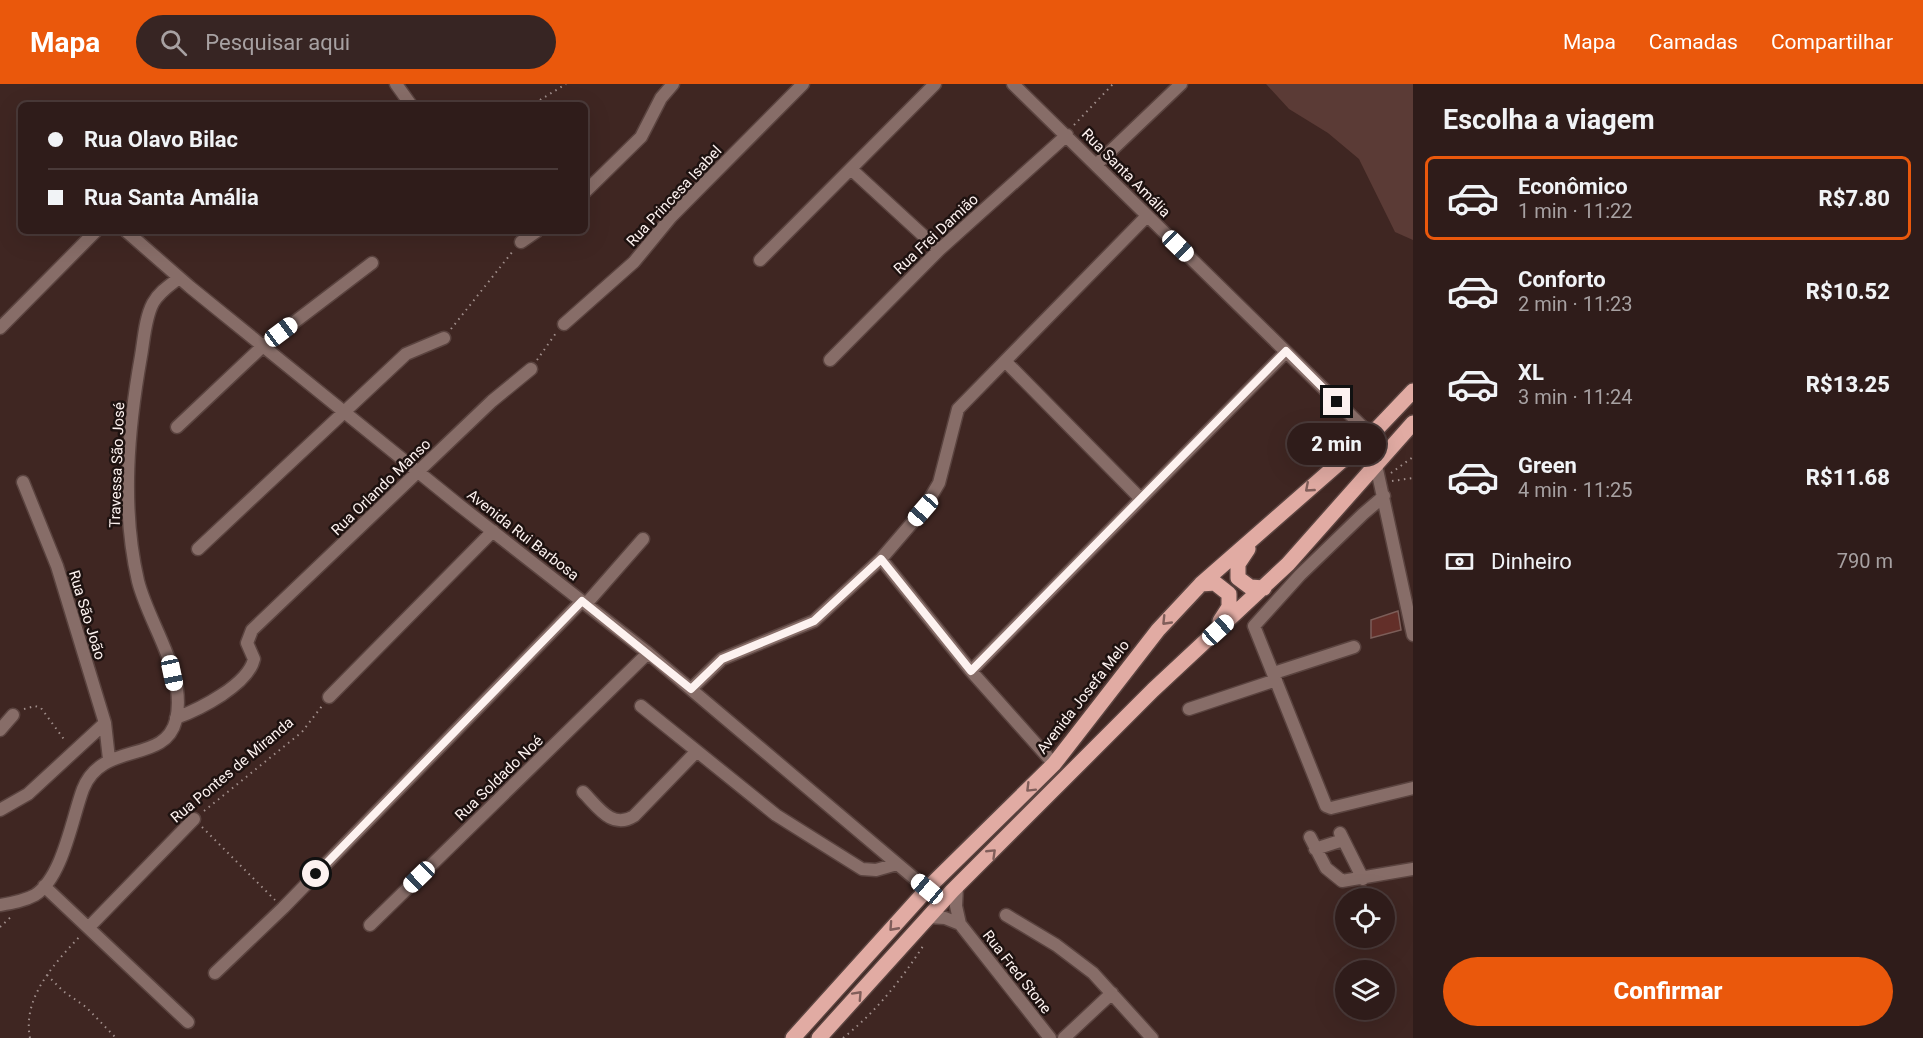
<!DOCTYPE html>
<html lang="pt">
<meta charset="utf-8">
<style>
body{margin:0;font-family:Roboto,sans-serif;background:#372523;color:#f1f3f6;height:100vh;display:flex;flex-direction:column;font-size:22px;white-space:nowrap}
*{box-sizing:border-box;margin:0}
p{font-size:20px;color:#a7a1a2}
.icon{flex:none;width:33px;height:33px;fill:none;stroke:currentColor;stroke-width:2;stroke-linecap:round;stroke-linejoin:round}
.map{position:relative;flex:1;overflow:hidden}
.sheet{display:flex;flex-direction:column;background:#2f1c1a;width:510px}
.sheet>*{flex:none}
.guide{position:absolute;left:18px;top:18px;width:570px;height:132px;border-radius:9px;box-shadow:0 6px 24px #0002,0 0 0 2px #4a3a39;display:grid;align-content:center;height:132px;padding:0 30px;background:#2f1c1a}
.fabs{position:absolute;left:1335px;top:804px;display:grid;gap:12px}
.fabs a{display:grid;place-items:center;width:60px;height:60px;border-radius:50%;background:#2f1c1a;box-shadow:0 6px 24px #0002,0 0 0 2px #4a3a39;font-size:30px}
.end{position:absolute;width:27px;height:27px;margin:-14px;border:8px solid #fdf2f0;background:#111;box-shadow:0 0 0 3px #111}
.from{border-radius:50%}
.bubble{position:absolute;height:42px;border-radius:21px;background:#2f1c1a;box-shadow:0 6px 24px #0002,0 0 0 2px #4a3a39;font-size:20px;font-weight:800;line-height:42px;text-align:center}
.car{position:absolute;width:18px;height:36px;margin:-18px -9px;border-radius:8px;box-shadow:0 0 4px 2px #0007;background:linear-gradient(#fff 24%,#345 0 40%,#fff 0 76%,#345 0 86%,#fff 0)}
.guide b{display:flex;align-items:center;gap:21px;height:57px;font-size:22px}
.guide b+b{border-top:2px solid #4a3a39}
.guide i{width:15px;height:15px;background:#f1f3f6}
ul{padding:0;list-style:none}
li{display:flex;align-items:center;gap:18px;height:84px;margin:0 12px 9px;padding:0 18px;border:3px solid transparent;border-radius:9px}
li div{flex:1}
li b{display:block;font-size:22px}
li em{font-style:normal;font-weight:800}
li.active{border-color:#ea580c}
li>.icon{width:54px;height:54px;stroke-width:1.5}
h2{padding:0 30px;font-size:27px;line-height:72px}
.pay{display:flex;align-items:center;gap:15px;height:66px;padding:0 30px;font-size:22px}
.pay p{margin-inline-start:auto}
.primary-button{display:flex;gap:12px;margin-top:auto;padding:12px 30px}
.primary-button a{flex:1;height:69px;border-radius:36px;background:#ea580c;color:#fff;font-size:24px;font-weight:800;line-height:69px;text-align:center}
header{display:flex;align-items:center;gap:36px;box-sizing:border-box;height:84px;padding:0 30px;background:#ea580c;color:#fff}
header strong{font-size:28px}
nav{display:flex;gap:33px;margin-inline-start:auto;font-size:21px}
.search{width:420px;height:54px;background:#372523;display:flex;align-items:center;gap:15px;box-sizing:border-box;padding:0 21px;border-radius:33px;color:#a7a1a2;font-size:22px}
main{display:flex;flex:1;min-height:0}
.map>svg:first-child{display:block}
.green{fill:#5b3b36}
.building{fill:#632f29;stroke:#7c5e59;stroke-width:1.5}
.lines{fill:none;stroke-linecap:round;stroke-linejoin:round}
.minor-casing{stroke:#5a433f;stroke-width:15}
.major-casing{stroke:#5a433f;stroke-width:18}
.path{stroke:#a08e8b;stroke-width:2;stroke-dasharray:1.5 4.5;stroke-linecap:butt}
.minor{stroke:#876d68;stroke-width:12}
.major{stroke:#e1aba3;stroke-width:15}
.oneway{stroke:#805e5a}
.route{stroke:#fdf2f0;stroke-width:8}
.labels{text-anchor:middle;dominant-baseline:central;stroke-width:5;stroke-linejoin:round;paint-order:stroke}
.street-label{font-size:15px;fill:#fdf2f0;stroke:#1e1210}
</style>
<header>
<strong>Mapa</strong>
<div class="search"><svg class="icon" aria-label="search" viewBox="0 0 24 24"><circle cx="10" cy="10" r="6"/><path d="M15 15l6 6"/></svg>Pesquisar aqui</div>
<nav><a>Mapa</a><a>Camadas</a><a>Compartilhar</a></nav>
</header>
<main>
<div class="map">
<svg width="1413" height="954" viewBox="0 0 1413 954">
<rect width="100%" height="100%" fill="#3f2622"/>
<path class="green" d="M1266,0H1413V156L1395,148L1359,75L1328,49L1289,25Z"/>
<path class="building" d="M1398,527L1401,546L1371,554V536Z"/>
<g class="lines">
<g class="minor-casing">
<path id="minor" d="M396,0L411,21
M1013,0L1371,351
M1096,81L1181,0
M852,86L939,166
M585,108L641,53L661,14L673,0
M126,147L190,203L459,421L648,569L927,805
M521,158L537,147
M760,176L935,0
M564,240L634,178L671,133L803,0
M0,244L96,147
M830,276L939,166L1067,51
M1005,277L1141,415
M177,343L263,262L372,179
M1376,381L1413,551
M23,398L57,482L105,639L109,675
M1384,412L1363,430L1300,491L1254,542L1326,722L1331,724L1413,704
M198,465L406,270L444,254
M881,475L971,587L1054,680
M586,520L643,455
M971,587L1286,268
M1274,589L1354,563
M691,605L722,575L814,537L881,475L923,426L939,399L958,325L1147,132
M329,613L493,447
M641,622L776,731L862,785L876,786L897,780
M1189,625L1276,596
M176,634C200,625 248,601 254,575L247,559L252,546L492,317L531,285
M0,646L13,631
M583,708C598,723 612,746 634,732L696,668
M0,726L28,710L105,639
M1340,749L1363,795
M1310,753L1326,784L1342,797L1413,785
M1315,765L1343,756
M44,802L188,938
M957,803L956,822L960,840L1050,954
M0,821C12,819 24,817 35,811C63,793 72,734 83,705C102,656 165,681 176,636C187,589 149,541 138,497C121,424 128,345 141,272C144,255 145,234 153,219C159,208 170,201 179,194
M1006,831L1056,861L1093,889L1152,954
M928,833L945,834L960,840
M370,841L648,569
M89,843L194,735
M215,889L283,824L582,517
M1064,954L1112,909"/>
</g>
<g class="major-casing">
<path id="major" d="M1248,465L1238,480V494L1250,503L1264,504
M1201,500L1215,499L1229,510V523L1220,537
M793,954L931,801L1054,680L1158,546L1201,500L1371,351L1413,307
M819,954L952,807L1153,606L1288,480L1413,339"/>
</g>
<path class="path" d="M540,16L566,0
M1074,41L1113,0
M451,245L513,167
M537,276L556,249
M1391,389L1413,373
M1392,397L1413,394
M24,625L35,622L41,624L66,658
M204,727L302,648L322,622
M202,743L275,816
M0,843L13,831
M47,891L63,907L86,923L116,954
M30,954C22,913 55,879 81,851
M843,954C877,927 902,895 925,859"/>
<use href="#minor" class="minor"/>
<use href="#major" class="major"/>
</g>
<defs><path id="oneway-chevron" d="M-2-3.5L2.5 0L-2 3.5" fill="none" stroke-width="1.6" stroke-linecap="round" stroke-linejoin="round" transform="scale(1.5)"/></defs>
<g class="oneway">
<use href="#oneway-chevron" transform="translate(1309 404) rotate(139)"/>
<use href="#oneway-chevron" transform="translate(1166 537) rotate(134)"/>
<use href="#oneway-chevron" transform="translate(1030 704) rotate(135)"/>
<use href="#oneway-chevron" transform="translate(992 769) rotate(-44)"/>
<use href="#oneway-chevron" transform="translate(893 843) rotate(132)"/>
<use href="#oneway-chevron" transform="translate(858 911) rotate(-47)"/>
</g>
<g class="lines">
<path class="route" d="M316,790L582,517L691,605L722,575L814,537L881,475L971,587L1286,267L1337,318"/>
</g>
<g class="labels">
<g class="street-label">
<text transform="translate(1126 89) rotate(45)">Rua Santa Amália</text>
<text transform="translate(674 112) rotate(-47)">Rua Princesa Isabel</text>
<text transform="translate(936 150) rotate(-43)">Rua Frei Damião</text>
<text transform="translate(117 381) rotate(-88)">Travessa São José</text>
<text transform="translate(381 403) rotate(-44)">Rua Orlando Manso</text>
<text transform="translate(523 451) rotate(38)">Avenida Rui Barbosa</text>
<text transform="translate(87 531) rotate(73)">Rua São João</text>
<text transform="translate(1083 613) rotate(-52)">Avenida Josefa Melo</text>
<text transform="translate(232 686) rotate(-40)">Rua Pontes de Miranda</text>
<text transform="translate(499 694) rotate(-44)">Rua Soldado Noé</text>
<text transform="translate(1017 888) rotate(52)">Rua Fred Stone</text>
</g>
</g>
</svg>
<div class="fabs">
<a><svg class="icon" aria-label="locate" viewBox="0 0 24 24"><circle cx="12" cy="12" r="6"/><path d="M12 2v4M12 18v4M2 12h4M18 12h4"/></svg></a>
<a><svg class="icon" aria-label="layers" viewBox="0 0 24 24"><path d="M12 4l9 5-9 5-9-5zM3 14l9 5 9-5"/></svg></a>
</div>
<i class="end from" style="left:316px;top:790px"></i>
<i class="end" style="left:1337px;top:318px"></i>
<div class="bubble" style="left:1287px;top:339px;width:99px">2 min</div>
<i class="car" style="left:1178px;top:162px;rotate:134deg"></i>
<i class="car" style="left:281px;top:248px;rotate:53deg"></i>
<i class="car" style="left:923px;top:426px;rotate:221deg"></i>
<i class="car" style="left:1218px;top:546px;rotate:48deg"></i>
<i class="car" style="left:172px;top:589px;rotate:168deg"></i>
<i class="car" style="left:419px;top:793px;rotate:226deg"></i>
<i class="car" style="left:927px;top:805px;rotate:310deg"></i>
<div class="guide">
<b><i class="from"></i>Rua Olavo Bilac</b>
<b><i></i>Rua Santa Amália</b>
</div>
</div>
<section class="sheet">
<h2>Escolha a viagem</h2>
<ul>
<li class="active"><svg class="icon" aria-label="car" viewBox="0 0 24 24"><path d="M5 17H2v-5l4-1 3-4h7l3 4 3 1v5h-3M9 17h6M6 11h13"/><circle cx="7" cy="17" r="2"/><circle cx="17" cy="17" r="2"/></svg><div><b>Econômico</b><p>1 min · 11:22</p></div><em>R$7.80</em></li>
<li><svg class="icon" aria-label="car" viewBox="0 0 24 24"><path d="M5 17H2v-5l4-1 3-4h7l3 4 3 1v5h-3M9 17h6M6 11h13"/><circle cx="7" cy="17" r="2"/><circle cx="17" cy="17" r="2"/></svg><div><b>Conforto</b><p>2 min · 11:23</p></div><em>R$10.52</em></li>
<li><svg class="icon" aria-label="car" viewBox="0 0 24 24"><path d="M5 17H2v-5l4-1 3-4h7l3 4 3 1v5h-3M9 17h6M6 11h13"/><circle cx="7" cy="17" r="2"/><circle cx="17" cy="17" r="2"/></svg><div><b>XL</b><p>3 min · 11:24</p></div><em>R$13.25</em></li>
<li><svg class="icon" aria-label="car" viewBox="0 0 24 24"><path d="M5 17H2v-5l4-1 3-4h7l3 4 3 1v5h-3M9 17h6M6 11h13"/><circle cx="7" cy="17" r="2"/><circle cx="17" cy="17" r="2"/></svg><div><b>Green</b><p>4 min · 11:25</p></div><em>R$11.68</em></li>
</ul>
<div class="pay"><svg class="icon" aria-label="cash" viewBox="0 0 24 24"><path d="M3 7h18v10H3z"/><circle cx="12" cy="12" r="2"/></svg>Dinheiro<p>790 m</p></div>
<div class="primary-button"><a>Confirmar</a></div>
</section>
</main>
